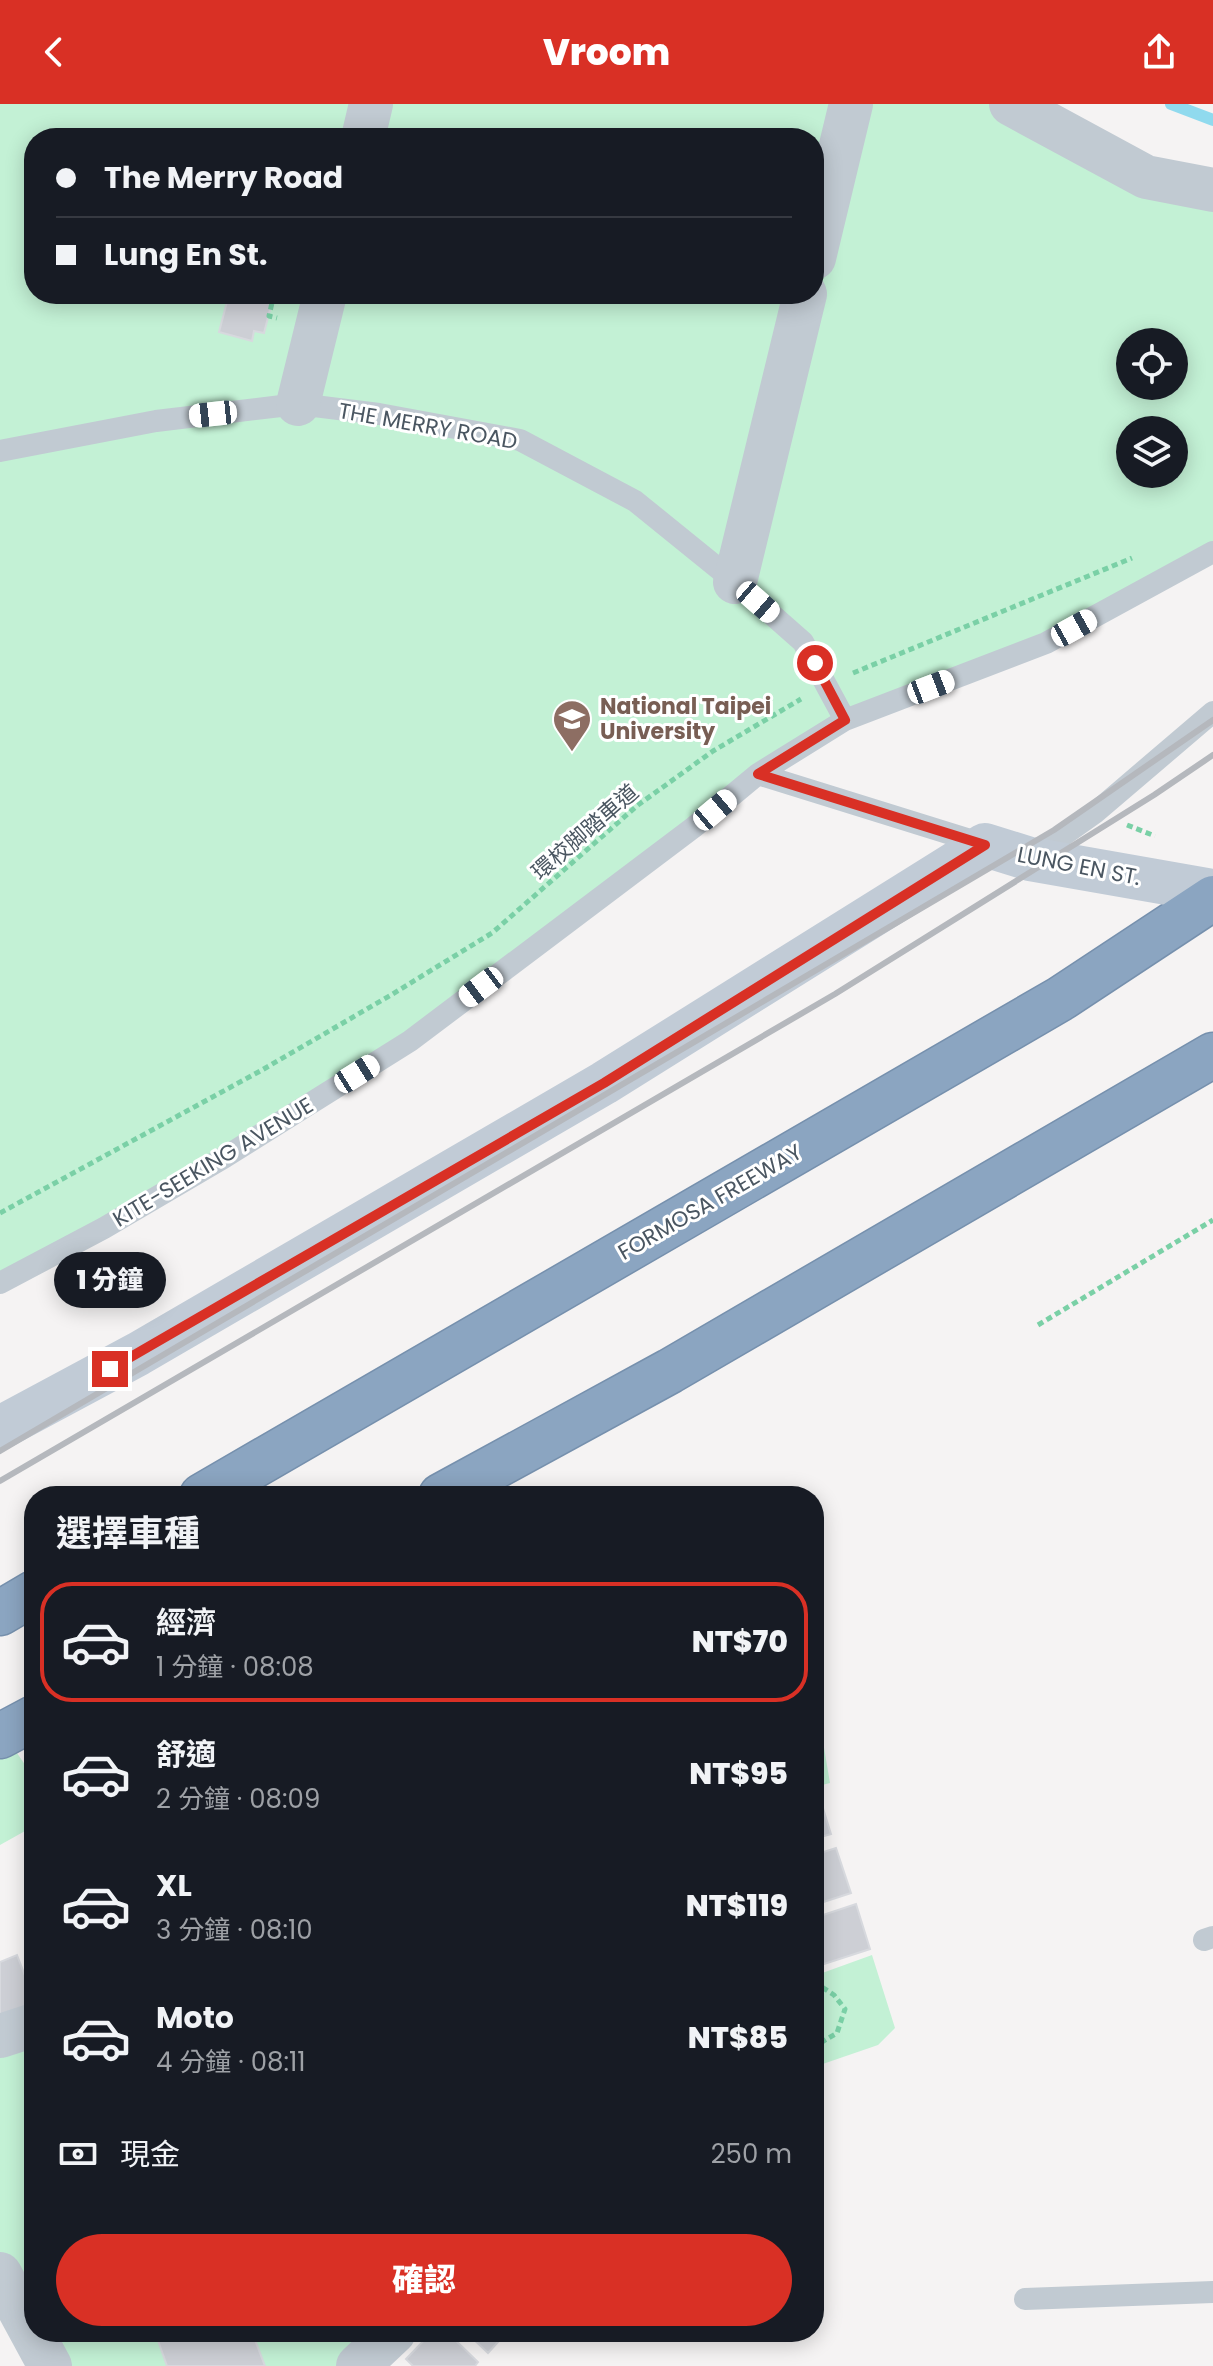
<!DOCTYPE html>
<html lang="zh-TW">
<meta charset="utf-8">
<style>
body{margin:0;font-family:Poppins,"Noto Sans TC",sans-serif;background:#20242c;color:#f1f3f6;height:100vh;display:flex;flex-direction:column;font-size:30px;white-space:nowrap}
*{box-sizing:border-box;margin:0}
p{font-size:26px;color:#9ea1a6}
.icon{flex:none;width:44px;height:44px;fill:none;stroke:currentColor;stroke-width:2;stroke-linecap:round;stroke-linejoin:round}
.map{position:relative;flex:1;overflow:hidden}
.panel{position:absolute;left:24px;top:1382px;width:800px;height:856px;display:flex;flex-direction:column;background:#171b24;border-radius:32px;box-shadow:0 4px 20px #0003}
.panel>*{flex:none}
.guide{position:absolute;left:24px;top:24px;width:800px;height:176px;border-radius:32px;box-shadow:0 4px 20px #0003;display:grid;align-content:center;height:176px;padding:0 32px;background:#171b24}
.buttons{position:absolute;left:1116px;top:224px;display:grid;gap:16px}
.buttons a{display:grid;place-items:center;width:72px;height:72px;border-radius:50%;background:#171b24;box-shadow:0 4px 20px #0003;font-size:40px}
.end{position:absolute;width:36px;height:36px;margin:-18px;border:10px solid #d93025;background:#fff;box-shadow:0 0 0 4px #fff}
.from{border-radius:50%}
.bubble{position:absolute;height:56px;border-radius:28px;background:#171b24;box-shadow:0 4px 20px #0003;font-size:26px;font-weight:800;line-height:56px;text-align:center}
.car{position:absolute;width:24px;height:48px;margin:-24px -12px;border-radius:10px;box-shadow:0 0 6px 2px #0007;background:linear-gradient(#fff 24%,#345 0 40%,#fff 0 76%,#345 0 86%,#fff 0)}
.guide b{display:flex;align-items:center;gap:28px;height:76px;font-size:30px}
.guide b+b{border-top:2px solid #363941}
.guide i{width:20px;height:20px;background:#f1f3f6}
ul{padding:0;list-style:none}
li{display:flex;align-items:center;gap:24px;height:120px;margin:0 16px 12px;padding:0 16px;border:4px solid transparent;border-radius:32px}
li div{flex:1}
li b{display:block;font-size:30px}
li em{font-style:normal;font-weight:800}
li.selected{border-color:#d93025}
li>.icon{width:72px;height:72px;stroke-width:1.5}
h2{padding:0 32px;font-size:36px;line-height:96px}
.pay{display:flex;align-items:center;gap:20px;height:88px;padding:0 32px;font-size:30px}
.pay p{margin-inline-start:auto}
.action{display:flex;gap:16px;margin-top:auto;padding:16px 32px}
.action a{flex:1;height:92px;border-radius:48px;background:#d93025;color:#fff;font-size:32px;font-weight:800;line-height:92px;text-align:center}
header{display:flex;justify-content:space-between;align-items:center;height:104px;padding:0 32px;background:#d93025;color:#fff;font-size:36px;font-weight:800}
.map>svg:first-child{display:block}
.green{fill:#c3f1d5;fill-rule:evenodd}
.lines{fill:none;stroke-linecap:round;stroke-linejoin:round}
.stream{stroke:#90daee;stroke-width:12}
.building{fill:#cdcfd5;stroke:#d7d9de;stroke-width:2}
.highway-casing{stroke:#7690ad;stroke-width:47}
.path{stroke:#7ad0a6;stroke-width:5;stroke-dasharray:6 4;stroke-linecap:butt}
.lane{stroke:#c1cad2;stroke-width:22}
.street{stroke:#c1cad2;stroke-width:44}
.secondary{stroke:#c1cbd6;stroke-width:44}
.highway{stroke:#8ba5c1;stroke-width:44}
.rail{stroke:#b5b8bd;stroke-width:6}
.route{stroke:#d93025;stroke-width:10}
.labels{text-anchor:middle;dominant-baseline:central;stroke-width:6;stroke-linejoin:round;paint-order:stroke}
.street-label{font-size:22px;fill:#4a5661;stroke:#fff}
.education-label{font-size:22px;font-weight:bold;fill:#785e54;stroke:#fff;text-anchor:start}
</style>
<header><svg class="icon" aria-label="back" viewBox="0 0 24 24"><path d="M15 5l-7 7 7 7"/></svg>Vroom<svg class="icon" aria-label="share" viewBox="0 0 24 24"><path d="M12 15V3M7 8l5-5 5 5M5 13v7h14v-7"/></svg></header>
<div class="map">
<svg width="1213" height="2262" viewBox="0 0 1213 2262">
<rect width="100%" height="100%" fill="#f5f3f3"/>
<path class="green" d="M0,0H1011L1213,86V448L1046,539L845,616L410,937L0,1179ZM34,34H814V190H34ZM1130,238H1174V282H1130ZM1130,326H1174V370H1130Z
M814,1609L819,1614L830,1679L814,1683Z
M0,1624L34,1674V1722L0,1741Z
M872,1851L895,1924L878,1941L814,1963V1872Z
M34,1921V2228H394L358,2262H50L0,2170V1932Z"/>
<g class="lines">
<path class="stream" d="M1171,0L1213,16"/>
</g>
<path class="building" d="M229,190H274L264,229L254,227L252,237L219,228Z
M817,1685L831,1730L814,1735V1686Z
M836,1744L851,1789L814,1801V1751Z
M856,1800L870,1845L818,1862L814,1849V1814Z
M17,1851L34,1895V1903L0,1916V1858Z
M155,2228H252L265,2262H167Z
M432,2228H447L478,2258L475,2262H413L406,2255Z
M466,2228H507L488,2249Z"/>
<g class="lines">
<g class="highway-casing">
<path id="highway" d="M202,1392L1060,895L1213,794
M441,1392L670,1267L1213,951
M0,1509L34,1489
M0,1632L34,1614"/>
</g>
<path class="path" d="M274,190L269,212L277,214
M853,569L1132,454
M1127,721L1155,732
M0,1109L262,966L391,891L492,829L638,701L713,647L801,595
M1038,1221L1213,1116
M814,1878L834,1891L845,1905L837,1929L817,1941L814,1940"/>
<path class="lane" d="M0,347L156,317L298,300L379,310L520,336L635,397L735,478L803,538L845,616
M758,670L983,740
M1030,755L1096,708L1213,608
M0,1179L104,1124L225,1053L410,937L694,723L758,670L845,616L1046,539L1213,448
M1204,1836L1213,1833
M1025,2195L1213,2188"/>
<path class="street" d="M1011,0L1146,73L1213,86
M363,34L371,0
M814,154L851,0
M298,300L325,190
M735,478L805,190
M0,1932L34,1921
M0,2170L50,2262
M358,2262L394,2228"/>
<path class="secondary" d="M0,1324L138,1250L604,979L985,741L1030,755L1213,787"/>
<use href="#highway" class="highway"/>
<path class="rail" d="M0,1347L1054,726L1213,616
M0,1377L835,890L1154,691L1213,651"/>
</g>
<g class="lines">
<path class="route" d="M110,1265L604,979L985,741L758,670L845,616L815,559"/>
</g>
<defs>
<g id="university-pin" transform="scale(2)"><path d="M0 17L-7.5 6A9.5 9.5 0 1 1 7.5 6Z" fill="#8d6e63" stroke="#fff"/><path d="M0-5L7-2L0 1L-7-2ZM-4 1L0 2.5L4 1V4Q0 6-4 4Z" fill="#fff"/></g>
</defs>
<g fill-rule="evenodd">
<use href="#university-pin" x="572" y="615"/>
</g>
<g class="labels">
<g class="street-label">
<text transform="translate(428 322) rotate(10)">THE MERRY ROAD</text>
<text transform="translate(585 728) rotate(-41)">環校脚踏車道</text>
<text transform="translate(1079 762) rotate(11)">LUNG EN ST.</text>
<text transform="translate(213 1058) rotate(-31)">KITE-SEEKING AVENUE</text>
<text transform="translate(710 1098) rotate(-30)">FORMOSA FREEWAY</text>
</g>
<g class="education-label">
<text x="600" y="602">National Taipei<tspan x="600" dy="25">University</tspan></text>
</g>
</g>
</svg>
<div class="buttons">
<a><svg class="icon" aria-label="locate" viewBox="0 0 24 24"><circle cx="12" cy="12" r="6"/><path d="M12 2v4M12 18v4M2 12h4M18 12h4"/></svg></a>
<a><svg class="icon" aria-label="layers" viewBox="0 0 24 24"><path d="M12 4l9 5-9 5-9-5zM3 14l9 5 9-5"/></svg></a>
</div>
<i class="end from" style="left:815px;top:559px"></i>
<i class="end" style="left:110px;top:1265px"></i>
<div class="bubble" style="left:54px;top:1148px;width:112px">1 分鐘</div>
<i class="car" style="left:213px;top:310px;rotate:264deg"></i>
<i class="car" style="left:758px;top:498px;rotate:131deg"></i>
<i class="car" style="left:1074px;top:524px;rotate:61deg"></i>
<i class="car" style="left:931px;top:583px;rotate:69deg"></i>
<i class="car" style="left:715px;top:706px;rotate:50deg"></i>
<i class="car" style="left:481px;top:883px;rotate:233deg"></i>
<i class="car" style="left:357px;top:970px;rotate:58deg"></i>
<div class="guide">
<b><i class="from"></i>The Merry Road</b>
<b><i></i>Lung En St.</b>
</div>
<section class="panel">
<h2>選擇車種</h2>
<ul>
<li class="selected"><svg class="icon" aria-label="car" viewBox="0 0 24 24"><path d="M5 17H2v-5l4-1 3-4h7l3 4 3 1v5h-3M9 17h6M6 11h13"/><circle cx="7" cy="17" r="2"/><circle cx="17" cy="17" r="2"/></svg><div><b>經濟</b><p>1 分鐘 · 08:08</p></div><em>NT$70</em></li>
<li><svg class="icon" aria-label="car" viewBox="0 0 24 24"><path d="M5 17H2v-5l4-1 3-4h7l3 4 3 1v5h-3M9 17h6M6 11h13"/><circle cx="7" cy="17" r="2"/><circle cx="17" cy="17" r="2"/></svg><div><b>舒適</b><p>2 分鐘 · 08:09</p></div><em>NT$95</em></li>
<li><svg class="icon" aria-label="car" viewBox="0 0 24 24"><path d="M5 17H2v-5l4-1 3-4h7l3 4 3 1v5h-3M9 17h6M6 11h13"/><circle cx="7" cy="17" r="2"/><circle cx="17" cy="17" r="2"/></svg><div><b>XL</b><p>3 分鐘 · 08:10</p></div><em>NT$119</em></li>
<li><svg class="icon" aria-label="car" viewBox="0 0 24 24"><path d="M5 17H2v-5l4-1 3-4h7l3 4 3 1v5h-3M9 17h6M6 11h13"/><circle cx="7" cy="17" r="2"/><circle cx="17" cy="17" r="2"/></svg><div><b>Moto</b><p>4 分鐘 · 08:11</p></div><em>NT$85</em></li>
</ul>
<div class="pay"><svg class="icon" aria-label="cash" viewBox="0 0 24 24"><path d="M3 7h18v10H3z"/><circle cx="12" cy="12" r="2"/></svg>現金<p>250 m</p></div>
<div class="action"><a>確認</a></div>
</section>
</div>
